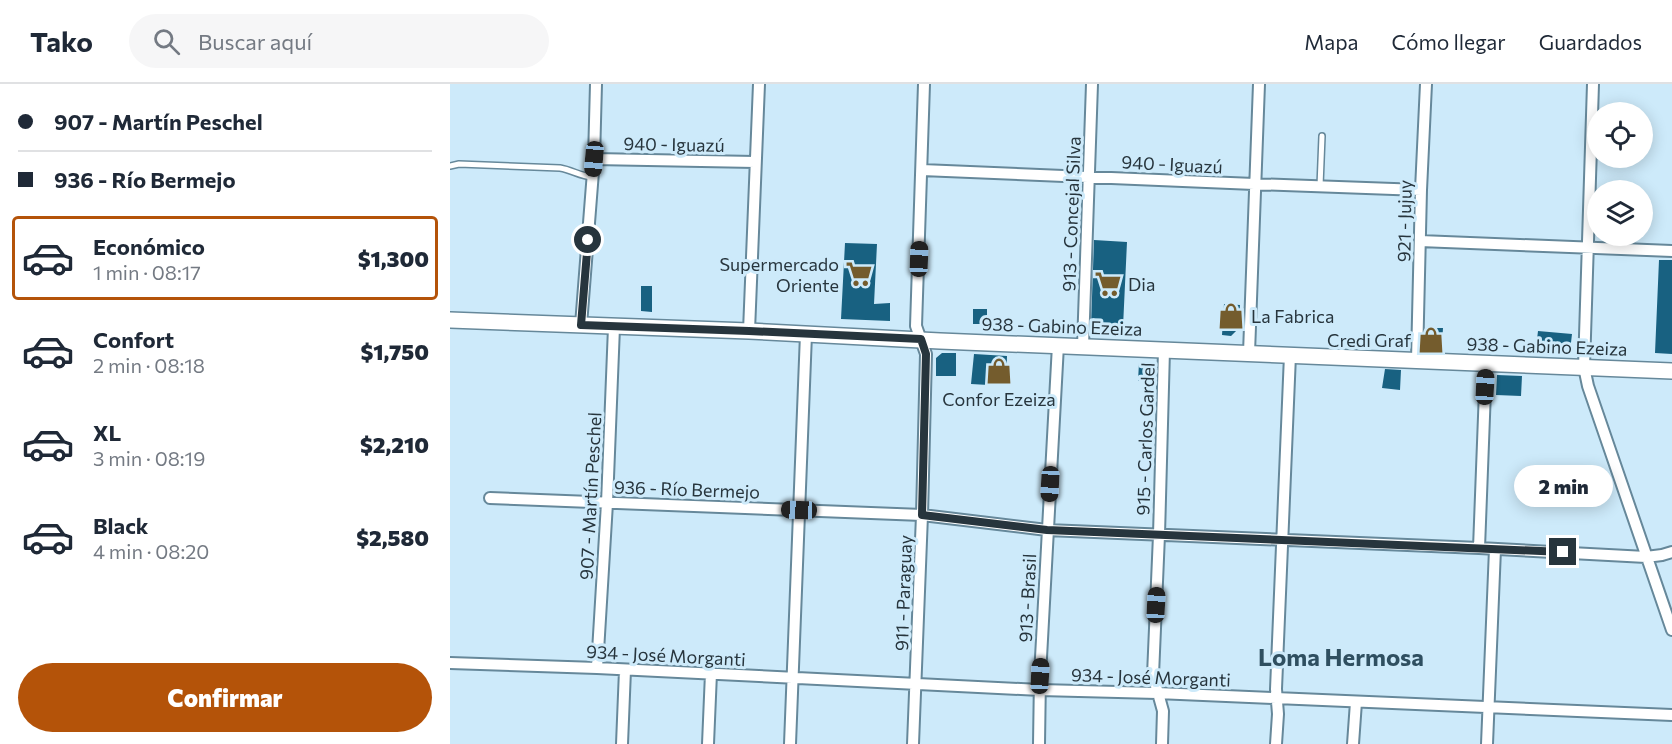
<!DOCTYPE html>
<html lang="es">
<meta charset="utf-8">
<style>
body{margin:0;font-family:Commissioner,sans-serif;background:#f6f6f7;color:#1f2937;height:100vh;display:flex;flex-direction:column;font-size:22px;white-space:nowrap}
*{box-sizing:border-box;margin:0}
p{font-size:20px;color:#747a83}
.icon{flex:none;width:33px;height:33px;fill:none;stroke:currentColor;stroke-width:2;stroke-linecap:round;stroke-linejoin:round}
.map{position:relative;flex:1;overflow:hidden}
.details{display:flex;flex-direction:column;background:#fff;width:450px}
.details>*{flex:none}
.banner{display:grid;align-content:center;height:132px;padding:0 18px;background:#fff}
.buttons{position:absolute;left:1137px;top:18px;display:grid;gap:12px}
.buttons a{display:grid;place-items:center;width:66px;height:66px;border-radius:50%;background:#fff;box-shadow:0 3px 15px #0003;font-size:30px}
.end{position:absolute;width:27px;height:27px;margin:-14px;border:8px solid #27353d;background:#fff;box-shadow:0 0 0 3px #fff}
.from{border-radius:50%}
.bubble{position:absolute;height:42px;border-radius:21px;background:#fff;box-shadow:0 3px 15px #0003;font-size:20px;font-weight:800;line-height:42px;text-align:center}
.car{position:absolute;width:18px;height:36px;margin:-18px -9px;border-radius:8px;box-shadow:0 0 4px 2px #0007;background:linear-gradient(#222 24%,#8ab4d8 0 40%,#222 0 76%,#8ab4d8 0 86%,#222 0)}
.banner b{display:flex;align-items:center;gap:21px;height:57px;font-size:22px}
.banner b+b{border-top:2px solid #e0e1e3}
.banner i{width:15px;height:15px;background:#1f2937}
ul{padding:0;list-style:none}
li{display:flex;align-items:center;gap:18px;height:84px;margin:0 12px 9px;padding:0 6px;border:3px solid transparent;border-radius:6px}
li div{flex:1}
li b{display:block;font-size:22px}
li em{font-style:normal;font-weight:800}
li.active{border-color:#b45309}
li>.icon{width:54px;height:54px;stroke-width:1.5}
.cta{display:flex;gap:12px;margin-top:auto;padding:12px 18px}
.cta a{flex:1;height:69px;border-radius:36px;background:#b45309;color:#fff;font-size:24px;font-weight:800;line-height:69px;text-align:center}
header{display:flex;align-items:center;gap:36px;box-sizing:border-box;height:84px;padding:0 30px;background:#fff;border-bottom:2px solid #e0e1e3}
header strong{font-size:28px}
nav{display:flex;gap:33px;margin-inline-start:auto;font-size:21px}
.search{width:420px;height:54px;background:#f6f6f7;display:flex;align-items:center;gap:15px;box-sizing:border-box;padding:0 21px;border-radius:33px;color:#747a83;font-size:22px}
main{display:flex;flex:1;min-height:0}
.map>svg:first-child{display:block}
.building{fill:#186181}
.lines{fill:none;stroke-linecap:round;stroke-linejoin:round}
.lane-casing{stroke:#66889a;stroke-width:8}
.street-casing{stroke:#66889a;stroke-width:14}
.secondary-casing{stroke:#66889a;stroke-width:18}
.lane{stroke:#fff;stroke-width:5}
.street{stroke:#fff;stroke-width:10}
.secondary{stroke:#fff;stroke-width:15}
.route{stroke:#27353d;stroke-width:8}
.labels{text-anchor:middle;dominant-baseline:central;stroke-width:6;stroke-linejoin:round;paint-order:stroke}
.street-label{font-size:18px;fill:#27353d;stroke:#cdeafa}
.poi-label{font-size:18px;fill:#27353d;stroke:#cdeafa;text-anchor:end}
.district-label{font-size:24px;font-weight:bold;fill:#2f4f60;stroke:#cdeafa}
</style>
<header>
<strong>Tako</strong>
<div class="search"><svg class="icon" aria-label="search" viewBox="0 0 24 24"><circle cx="10" cy="10" r="6"/><path d="M15 15l6 6"/></svg>Buscar aquí</div>
<nav><a>Mapa</a><a>Cómo llegar</a><a>Guardados</a></nav>
</header>
<main>
<section class="details">
<div class="banner">
<b><i class="from"></i>907 - Martín Peschel</b>
<b><i></i>936 - Río Bermejo</b>
</div>
<ul>
<li class="active"><svg class="icon" aria-label="car" viewBox="0 0 24 24"><path d="M5 17H2v-5l4-1 3-4h7l3 4 3 1v5h-3M9 17h6M6 11h13"/><circle cx="7" cy="17" r="2"/><circle cx="17" cy="17" r="2"/></svg><div><b>Económico</b><p>1 min · 08:17</p></div><em>$1,300</em></li>
<li><svg class="icon" aria-label="car" viewBox="0 0 24 24"><path d="M5 17H2v-5l4-1 3-4h7l3 4 3 1v5h-3M9 17h6M6 11h13"/><circle cx="7" cy="17" r="2"/><circle cx="17" cy="17" r="2"/></svg><div><b>Confort</b><p>2 min · 08:18</p></div><em>$1,750</em></li>
<li><svg class="icon" aria-label="car" viewBox="0 0 24 24"><path d="M5 17H2v-5l4-1 3-4h7l3 4 3 1v5h-3M9 17h6M6 11h13"/><circle cx="7" cy="17" r="2"/><circle cx="17" cy="17" r="2"/></svg><div><b>XL</b><p>3 min · 08:19</p></div><em>$2,210</em></li>
<li><svg class="icon" aria-label="car" viewBox="0 0 24 24"><path d="M5 17H2v-5l4-1 3-4h7l3 4 3 1v5h-3M9 17h6M6 11h13"/><circle cx="7" cy="17" r="2"/><circle cx="17" cy="17" r="2"/></svg><div><b>Black</b><p>4 min · 08:20</p></div><em>$2,580</em></li>
</ul>
<div class="cta"><a>Confirmar</a></div>
</section>
<div class="map">
<svg width="1222" height="660" viewBox="0 0 1222 660">
<rect width="100%" height="100%" fill="#cdeafa"/>
<path class="building" d="M644,156L677,158L673,243L641,242Z
M395,159L427,160L424,220L440,219V237L391,235Z
M1209,176H1222V270L1205,269Z
M191,202H202V228L191,227Z
M774,220L790,221L788,245L781,252L772,251Z
M523,225H537V240H523Z
M975,244H993L992,261H981L975,255Z
M1088,247L1122,250L1120,267L1086,264Z
M492,269H506V292H486V274Z
M524,270L557,272L556,302L521,300Z
M689,279H703L702,297H688Z
M935,285L951,286L950,306L932,304Z
M1047,291L1072,292L1071,312L1046,311Z"/>
<g class="lines">
<g class="lane-casing">
<path id="lane" d="M0,82L9,80L110,84C122,86 130,92 142,93
M870,102L872,52"/>
</g>
<g class="street-casing">
<path id="street" d="M1143,0L1134,283L1138,302L1222,546
M144,75L305,78
M472,86L804,100L971,106
M970,157L1222,167
M131,241L144,75L146,0
M299,247L309,0
M633,262L642,0
M799,269L809,0
M967,276L971,106L976,0
M40,414L472,431L597,446L1029,464L1196,473L1212,471L1222,468
M1029,464L1036,280
M0,579L147,584L590,606L707,609L1222,631
M147,584L157,419L164,243
M172,660L175,586
M258,660L261,589
M340,660L356,250
M463,660L472,431L476,270L466,242L474,0
M589,660L590,592L608,261
M712,660L713,627L703,591L709,451L714,266
M826,660L828,630L826,605L840,271
M903,660L906,618
M1037,660L1045,465"/>
</g>
<g class="secondary-casing">
<path id="secondary" d="M0,236L299,247L490,257L1222,287"/>
</g>
<use href="#lane" class="lane"/>
<use href="#street" class="street"/>
<use href="#secondary" class="secondary"/>
</g>
<g class="lines">
<path class="route" d="M138,156L131,241L299,247L471,255L476,270L472,431L597,446L1113,468"/>
</g>
<defs>
<g id="supermarket-bare" transform="scale(2.07)"><path d="M-6-5.5h2.5l.6 2H6L4.5 2H-2.5L-4.4-4H-6ZM-1.5 3.2a1.3 1.3 0 1 0 .1 0ZM3 3.2a1.3 1.3 0 1 0 .1 0Z" fill="#745c2d" stroke="#cdeafa" stroke-width="2.5" paint-order="stroke"/></g>
<g id="shop-bare" transform="scale(2.07)"><path d="M-5-2.5h2.3a2.7 3.5 0 0 1 5.4 0H5L5.5 6h-11ZM-1.5-2.5h3a1.5 2.3 0 0 0-3 0Z" fill="#745c2d" stroke="#cdeafa" stroke-width="2.5" paint-order="stroke"/></g>
</defs>
<g fill-rule="evenodd">
<use href="#supermarket-bare" x="409" y="190"/>
<use href="#supermarket-bare" x="658" y="200"/>
<use href="#shop-bare" x="781" y="232"/>
<use href="#shop-bare" x="981" y="256"/>
<use href="#shop-bare" x="549" y="287"/>
</g>
<g class="labels">
<g class="street-label">
<text transform="translate(224 60) rotate(1)">940 - Iguazú</text>
<text transform="translate(722 80) rotate(3)">940 - Iguazú</text>
<text transform="translate(621 130) rotate(-88)">913 - Concejal Silva</text>
<text transform="translate(954 137) rotate(-89)">921 - Jujuy</text>
<text transform="translate(612 242) rotate(2)">938 - Gabino Ezeiza</text>
<text transform="translate(1097 262) rotate(2)">938 - Gabino Ezeiza</text>
<text transform="translate(695 355) rotate(-88)">915 - Carlos Gardel</text>
<text transform="translate(237 405) rotate(2)">936 - Río Bermejo</text>
<text transform="translate(140 412) rotate(-87)">907 - Martín Peschel</text>
<text transform="translate(453 509) rotate(-88)">911 - Paraguay</text>
<text transform="translate(577 514) rotate(-87)">913 - Brasil</text>
<text transform="translate(216 571) rotate(3)">934 - José Morganti</text>
<text transform="translate(701 593) rotate(2)">934 - José Morganti</text>
</g>
<g class="poi-label">
<text x="389" y="180">Supermercado<tspan x="389" dy="21">Oriente</tspan></text>
<text x="678" y="200" text-anchor="start">Dia</text>
<text x="801" y="232" text-anchor="start">La Fabrica</text>
<text x="961" y="256">Credi Graf</text>
<text x="549" y="315" text-anchor="middle">Confor Ezeiza</text>
</g>
<g class="district-label">
<text x="891" y="572">Loma Hermosa</text>
</g>
</g>
</svg>
<div class="buttons">
<a><svg class="icon" aria-label="locate" viewBox="0 0 24 24"><circle cx="12" cy="12" r="6"/><path d="M12 2v4M12 18v4M2 12h4M18 12h4"/></svg></a>
<a><svg class="icon" aria-label="layers" viewBox="0 0 24 24"><path d="M12 4l9 5-9 5-9-5zM3 14l9 5 9-5"/></svg></a>
</div>
<i class="end from" style="left:138px;top:156px"></i>
<i class="end" style="left:1113px;top:468px"></i>
<div class="bubble" style="left:1064px;top:381px;width:99px">2 min</div>
<i class="car" style="left:144px;top:75px;rotate:185deg"></i>
<i class="car" style="left:469px;top:175px;rotate:2deg"></i>
<i class="car" style="left:1035px;top:303px;rotate:3deg"></i>
<i class="car" style="left:600px;top:400px;rotate:183deg"></i>
<i class="car" style="left:349px;top:426px;rotate:272deg"></i>
<i class="car" style="left:706px;top:521px;rotate:3deg"></i>
<i class="car" style="left:590px;top:592px;rotate:3deg"></i>
</div>
</main>
